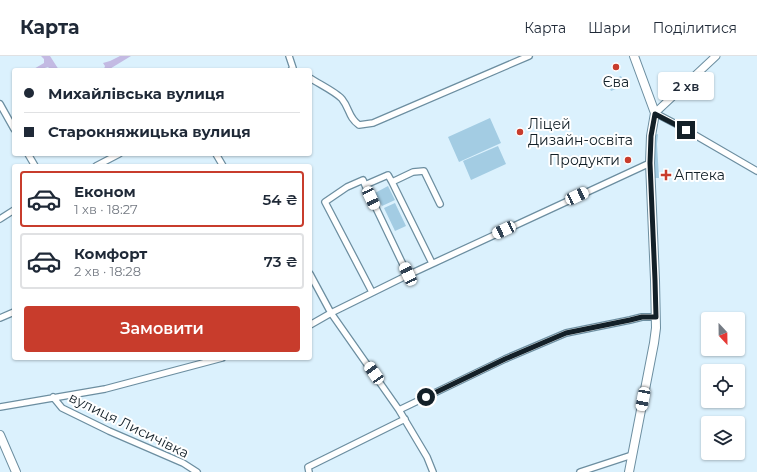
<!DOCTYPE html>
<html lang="uk">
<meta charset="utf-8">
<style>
body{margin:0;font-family:Montserrat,sans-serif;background:#f6f6f7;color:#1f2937;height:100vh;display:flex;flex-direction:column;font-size:15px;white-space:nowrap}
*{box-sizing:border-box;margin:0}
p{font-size:13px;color:#747a83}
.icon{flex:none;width:22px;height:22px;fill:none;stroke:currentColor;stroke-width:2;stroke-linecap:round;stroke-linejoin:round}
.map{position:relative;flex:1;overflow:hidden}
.details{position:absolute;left:12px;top:108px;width:300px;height:196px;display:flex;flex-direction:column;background:#fff;border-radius:4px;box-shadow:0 1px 3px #0004}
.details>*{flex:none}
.guide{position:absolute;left:12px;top:12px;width:300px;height:88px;border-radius:4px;box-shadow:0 1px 3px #0004;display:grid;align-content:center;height:88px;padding:0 12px;background:#fff}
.needle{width:26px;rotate:158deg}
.fabs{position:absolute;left:701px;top:256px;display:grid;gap:8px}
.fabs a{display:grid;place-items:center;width:44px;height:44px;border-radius:4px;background:#fff;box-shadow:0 1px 3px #0004;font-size:20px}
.end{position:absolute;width:18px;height:18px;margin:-9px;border:5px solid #132028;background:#fff;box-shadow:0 0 0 2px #fff}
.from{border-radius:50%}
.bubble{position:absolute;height:28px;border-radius:4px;background:#fff;box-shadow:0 1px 3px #0004;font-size:13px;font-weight:600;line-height:28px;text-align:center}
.car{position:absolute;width:12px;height:24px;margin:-12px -6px;border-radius:5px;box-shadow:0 0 3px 1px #0007;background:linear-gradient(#fff 24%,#345 0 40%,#fff 0 76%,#345 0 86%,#fff 0)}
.guide b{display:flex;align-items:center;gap:14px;height:38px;font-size:15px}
.guide b+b{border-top:1px solid #e0e1e3}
.guide i{width:10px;height:10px;background:#1f2937}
ul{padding:7px 0 0;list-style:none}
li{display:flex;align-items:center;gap:12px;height:56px;margin:0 8px 6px;padding:0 4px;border:2px solid #e0e1e3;border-radius:4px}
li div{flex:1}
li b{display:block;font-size:15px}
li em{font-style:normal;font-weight:600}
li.active{border-color:#c83c2c}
li>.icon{width:36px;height:36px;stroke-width:1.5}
.primary-button{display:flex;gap:8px;margin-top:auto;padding:8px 12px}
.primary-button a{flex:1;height:46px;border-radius:4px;background:#c83c2c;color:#fff;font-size:16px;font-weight:600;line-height:46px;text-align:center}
header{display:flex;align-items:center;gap:24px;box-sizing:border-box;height:56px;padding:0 20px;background:#fff;border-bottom:1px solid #e0e1e3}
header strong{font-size:19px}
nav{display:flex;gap:22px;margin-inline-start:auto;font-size:14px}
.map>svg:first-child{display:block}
.green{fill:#a3cce3}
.water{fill:#c3bae3}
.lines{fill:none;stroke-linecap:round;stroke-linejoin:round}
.minor-casing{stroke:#6c8ea0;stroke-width:8}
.tertiary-casing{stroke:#6c8ea0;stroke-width:9}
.secondary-casing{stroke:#6c8ea0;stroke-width:10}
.minor{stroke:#fff;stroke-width:5.5}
.tertiary{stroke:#fff;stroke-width:7}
.secondary{stroke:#fff;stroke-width:8}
.route{stroke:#132028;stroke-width:5}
.poi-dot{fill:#c83c2c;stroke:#fff;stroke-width:1.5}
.labels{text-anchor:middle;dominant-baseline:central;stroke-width:4;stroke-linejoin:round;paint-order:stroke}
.poi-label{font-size:14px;fill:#132028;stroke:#fff;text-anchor:start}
.street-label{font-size:14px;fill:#132028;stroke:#fff}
</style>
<header>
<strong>Карта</strong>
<nav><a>Карта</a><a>Шари</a><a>Поділитися</a></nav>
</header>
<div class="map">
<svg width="757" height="416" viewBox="0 0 757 416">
<rect width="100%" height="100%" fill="#dbf1fd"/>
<path class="green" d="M621,20L625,29L611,35L607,26Z
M490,62L501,87L459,106L448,81Z
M658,78L657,88L659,122H655L654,82L655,79Z
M498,90L506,108L471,124L463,105Z
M388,130L395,144L382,150L375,137Z
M395,147L406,170L395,175L384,152Z"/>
<path class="water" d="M41,0H50L59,14H51L48,11L38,14H32L44,7V3Z
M120,0H131L108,14H103L104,13L105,10L103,7L110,5Z"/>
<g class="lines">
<g class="minor-casing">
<path id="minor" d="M289,0L293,12L291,14
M310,22C319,28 336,36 342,43C350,53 348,61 359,69L373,67L529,0
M0,48L14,73
M655,57L676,68L757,115
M28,98L35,110
M216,98L223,110
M96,110L119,98
M392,126L388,119L365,129L408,219
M365,129L363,124L347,131L325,146L372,236
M0,163L14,154
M432,207L392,126L413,116L424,115L440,148
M310,218L331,257L399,354L427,401L433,416
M0,262L14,256
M310,269L331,257L408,219L650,107
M53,341L62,352L109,375L183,407L197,416
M0,351L105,333L222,302
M399,354L505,303L566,277L630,264L642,261H656
M309,416L308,411L405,363
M580,416L632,399"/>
</g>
<g class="tertiary-casing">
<path id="tertiary" d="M655,57L716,0"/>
</g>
<g class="secondary-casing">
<path id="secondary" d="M0,379L16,416
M629,416L654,287L656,272L655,224L650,107L651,80L655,57L634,0"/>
</g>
<use href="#minor" class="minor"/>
<use href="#tertiary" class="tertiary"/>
<use href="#secondary" class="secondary"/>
</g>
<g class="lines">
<path class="route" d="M426,341L505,303L566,277L630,264L642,261H656L655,224L650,107L651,80L655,58L686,74"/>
</g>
<g class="poi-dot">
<circle cx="616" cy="11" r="4"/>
<circle cx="520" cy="76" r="4"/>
<circle cx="628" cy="104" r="4"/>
<path d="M664 113h4v4h4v4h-4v4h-4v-4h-4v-4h4z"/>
</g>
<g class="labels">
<g class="poi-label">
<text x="616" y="26" text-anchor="middle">Єва</text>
<text x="528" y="68">Ліцей<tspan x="528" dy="16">Дизайн-освіта</tspan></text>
<text x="620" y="104" text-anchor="end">Продукти</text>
<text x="674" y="119">Аптека</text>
</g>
<g class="street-label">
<text transform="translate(129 369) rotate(26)">вулиця Лисичівка</text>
</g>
</g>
</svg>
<div class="fabs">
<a><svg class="needle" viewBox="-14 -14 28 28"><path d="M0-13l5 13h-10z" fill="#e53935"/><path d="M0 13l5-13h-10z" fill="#747a83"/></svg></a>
<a><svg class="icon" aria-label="locate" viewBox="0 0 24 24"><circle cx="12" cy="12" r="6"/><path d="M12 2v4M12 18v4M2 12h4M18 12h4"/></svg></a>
<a><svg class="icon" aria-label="layers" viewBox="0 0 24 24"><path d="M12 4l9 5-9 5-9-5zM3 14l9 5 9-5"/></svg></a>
</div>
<i class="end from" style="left:426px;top:341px"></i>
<i class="end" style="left:686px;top:74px"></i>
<div class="bubble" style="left:658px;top:16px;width:56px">2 хв</div>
<i class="car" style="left:577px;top:140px;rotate:65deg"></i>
<i class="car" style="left:371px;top:142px;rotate:155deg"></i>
<i class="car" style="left:504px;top:174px;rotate:245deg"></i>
<i class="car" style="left:408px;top:218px;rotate:335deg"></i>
<i class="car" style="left:374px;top:317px;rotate:325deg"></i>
<i class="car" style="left:643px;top:343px;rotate:191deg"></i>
<div class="guide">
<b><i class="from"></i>Михайлівська вулиця</b>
<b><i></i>Старокняжицька вулиця</b>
</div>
<section class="details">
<ul>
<li class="active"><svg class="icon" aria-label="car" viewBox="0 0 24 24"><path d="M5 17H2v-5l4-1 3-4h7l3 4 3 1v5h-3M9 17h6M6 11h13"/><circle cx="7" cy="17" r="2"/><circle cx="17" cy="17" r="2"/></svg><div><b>Економ</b><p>1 хв · 18:27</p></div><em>54 ₴</em></li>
<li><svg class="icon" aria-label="car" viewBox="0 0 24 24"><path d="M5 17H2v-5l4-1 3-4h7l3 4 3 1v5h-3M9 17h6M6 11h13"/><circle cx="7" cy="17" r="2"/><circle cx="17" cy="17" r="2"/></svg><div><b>Комфорт</b><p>2 хв · 18:28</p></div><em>73 ₴</em></li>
</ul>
<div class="primary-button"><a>Замовити</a></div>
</section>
</div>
